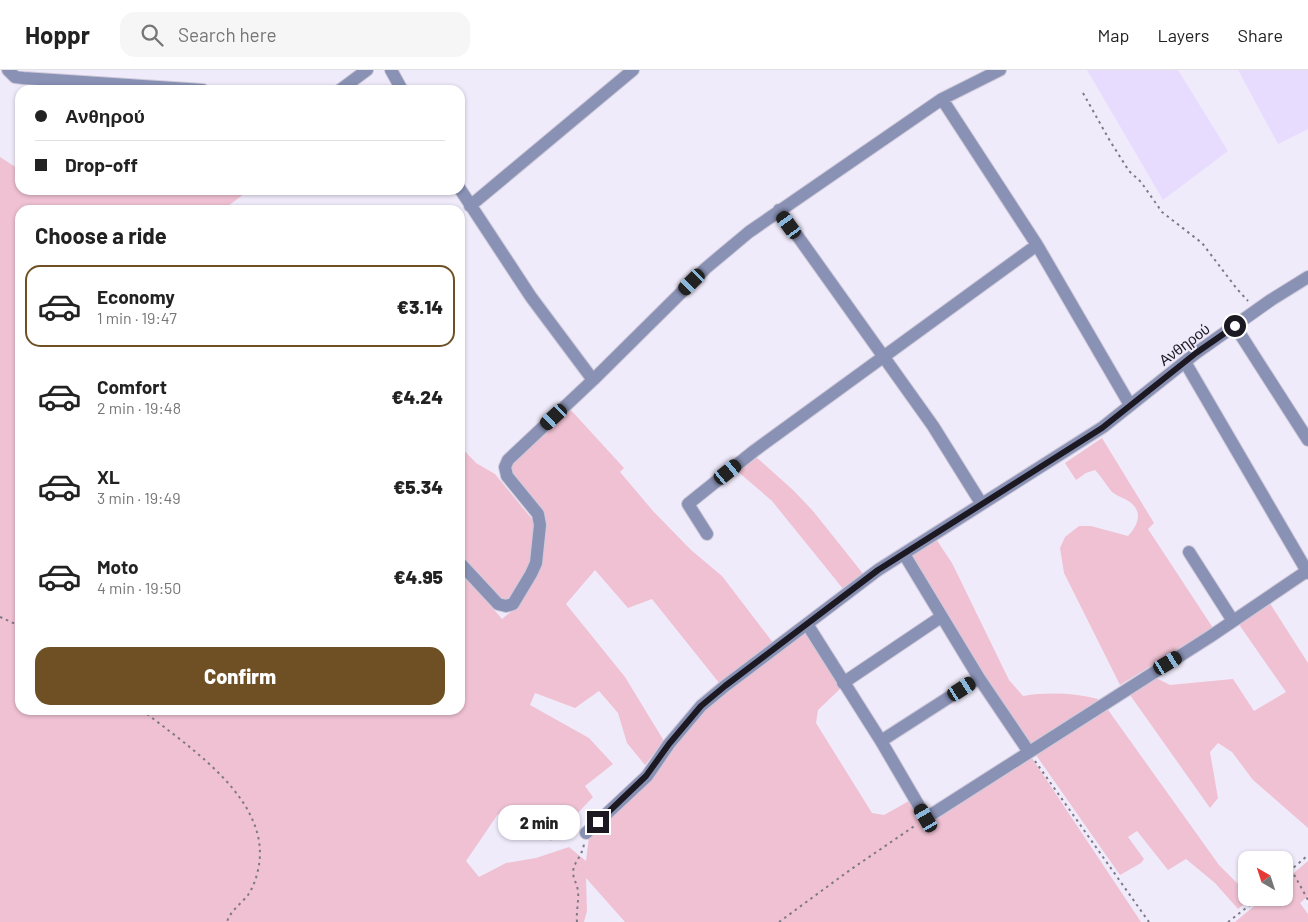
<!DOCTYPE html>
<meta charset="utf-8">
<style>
body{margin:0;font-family:Barlow,sans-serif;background:#f6f6f6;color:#222;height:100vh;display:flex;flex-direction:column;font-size:19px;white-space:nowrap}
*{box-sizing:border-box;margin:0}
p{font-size:16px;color:#767676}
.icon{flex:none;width:28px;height:28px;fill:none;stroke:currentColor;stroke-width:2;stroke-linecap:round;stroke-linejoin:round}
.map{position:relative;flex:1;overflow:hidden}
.side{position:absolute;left:15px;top:135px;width:450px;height:510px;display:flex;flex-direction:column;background:#fff;border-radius:15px;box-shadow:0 1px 4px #0004}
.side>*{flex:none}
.banner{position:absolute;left:15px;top:15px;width:450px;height:110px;border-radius:15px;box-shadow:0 1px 4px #0004;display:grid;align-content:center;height:110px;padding:0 20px;background:#fff}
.needle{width:32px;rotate:321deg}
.buttons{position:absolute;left:1238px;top:781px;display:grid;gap:10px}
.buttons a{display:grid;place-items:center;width:55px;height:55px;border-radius:10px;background:#fff;box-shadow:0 1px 4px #0004;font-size:25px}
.end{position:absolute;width:22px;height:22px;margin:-11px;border:6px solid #1c1922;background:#fff;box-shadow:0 0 0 2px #fff}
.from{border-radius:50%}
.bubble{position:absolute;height:35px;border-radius:15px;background:#fff;box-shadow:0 1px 4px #0004;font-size:16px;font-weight:800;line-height:35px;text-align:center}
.car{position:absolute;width:15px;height:30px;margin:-15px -8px;border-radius:6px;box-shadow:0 0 4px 1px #0007;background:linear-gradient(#222 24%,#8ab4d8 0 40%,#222 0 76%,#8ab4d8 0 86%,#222 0)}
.banner b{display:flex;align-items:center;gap:18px;height:48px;font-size:19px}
.banner b+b{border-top:1px solid #e0e0e0}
.banner i{width:12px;height:12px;background:#222}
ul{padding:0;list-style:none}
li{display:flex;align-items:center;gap:15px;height:82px;margin:0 10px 8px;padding:0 10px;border:2px solid transparent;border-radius:15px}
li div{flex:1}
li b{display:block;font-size:19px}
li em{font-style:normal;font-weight:800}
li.current{border-color:#6f5025}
li>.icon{width:45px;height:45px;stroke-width:1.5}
h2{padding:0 20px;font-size:22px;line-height:60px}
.button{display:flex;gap:10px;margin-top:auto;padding:10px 20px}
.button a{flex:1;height:58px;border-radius:15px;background:#6f5025;color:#fff;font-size:20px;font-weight:800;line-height:58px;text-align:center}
header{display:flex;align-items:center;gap:30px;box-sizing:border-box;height:70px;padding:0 25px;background:#fff;border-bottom:1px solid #e0e0e0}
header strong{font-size:24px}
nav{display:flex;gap:28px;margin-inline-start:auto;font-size:18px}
.search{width:350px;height:45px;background:#f6f6f6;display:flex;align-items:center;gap:12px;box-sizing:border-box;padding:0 18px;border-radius:15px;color:#767676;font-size:19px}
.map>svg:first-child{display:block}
.built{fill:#e8dcfe}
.green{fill:#efc1d2}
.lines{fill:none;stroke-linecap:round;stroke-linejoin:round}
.minor-casing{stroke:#cec9d8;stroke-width:14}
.path{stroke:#7d7985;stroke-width:2;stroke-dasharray:2.5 4;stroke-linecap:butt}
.minor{stroke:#8991b5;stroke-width:12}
.route{stroke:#1c1922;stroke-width:6}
.labels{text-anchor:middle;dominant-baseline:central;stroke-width:4;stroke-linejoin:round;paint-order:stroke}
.street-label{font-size:15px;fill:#1c1922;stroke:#f0ebfb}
</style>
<header>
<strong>Hoppr</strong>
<div class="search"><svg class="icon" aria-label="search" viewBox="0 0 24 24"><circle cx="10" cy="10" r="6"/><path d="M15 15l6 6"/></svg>Search here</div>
<nav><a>Map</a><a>Layers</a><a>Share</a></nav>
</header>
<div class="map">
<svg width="1308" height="852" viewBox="0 0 1308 852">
<rect width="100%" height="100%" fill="#f0ebfb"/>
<path class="built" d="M1087,0H1178L1228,81L1163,130Z
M1238,0H1308V59L1278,74Z"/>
<path class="green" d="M0,87L20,100V120H249L223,140H20V640H460V501L502,549L518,536L543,462L501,401L569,338L624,398L620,402L653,441L691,480L722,506L774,574L720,614L652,529L628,538L595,500L566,534L625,607L664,671L645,695L627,673L618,643L599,621L575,638L535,623L530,635L589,668L613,694L585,716L593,727L551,771L498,744L466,791L479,807L506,793L536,788L569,777L586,791L589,767L707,638L804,562L841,618L818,640L816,653L872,743L884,745L909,731L924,756L1032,688L1141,852H625L586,808L587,841L584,852H0Z
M1102,368L1154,453L1148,459L1213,558L1120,615L1064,503L1060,478L1065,467L1079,456H1091L1128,466C1137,456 1144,443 1130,432C1124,428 1117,426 1112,422C1106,415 1102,407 1095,400L1086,403L1076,410L1065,393Z
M460,376L476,393L495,404L532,449L536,461L533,491L514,523L507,529H498L460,488Z
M755,386L793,420L813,441L864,505L844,520L772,431L736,400Z
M936,469L952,493L1009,610L1023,626C1048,622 1073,623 1098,629L1097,631L1030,675L1000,637L911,484Z
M1269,532L1308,593V758L1253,710L1232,682L1218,673L1210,682L1218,728L1210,738L1130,625L1156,608L1170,615L1233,609L1254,641L1286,622L1238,553Z
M1106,637L1219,795L1246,822V828H1252L1238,839L1215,813L1186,789L1168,800L1137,761L1128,767L1144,789L1141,793L1120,805L1036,685Z
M1308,791V826L1300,833L1308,844V852H1235L1264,828H1284V811Z"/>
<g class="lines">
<g class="minor-casing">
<path id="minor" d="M8,0L15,7L23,8L203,20
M391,0L402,20
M340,20L367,0
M942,29L1037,175L1130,335
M460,119L531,227L593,310
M470,136L633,0
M779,140L933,356L981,433
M1235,256L1308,370
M1185,292L1308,503
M707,464L688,434L754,381L1037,175
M1189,482L1233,551
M904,484L979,608L1029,682
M460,493L498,534L506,536L513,534L531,504L536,493L540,455L538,444L507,406L505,397L508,390L593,310L706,198L749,162L942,29L1000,0
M807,554L881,671L926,748L1211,566L1307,501
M843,613L941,547
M881,671L979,608
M586,763L647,706L669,674L701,636L725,616L878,500L1103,357L1196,283L1271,230L1308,207"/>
</g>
<path class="path" d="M1083,23L1110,71L1129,101L1141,112L1162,142L1202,173L1237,219L1248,231
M0,547L20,556
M142,640C190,678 277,733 257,804C255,812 252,819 248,825C241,834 230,841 227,852
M1035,691L1149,852
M1291,799L1308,830
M1284,806L1308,785
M577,852C576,842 579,831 578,821C577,814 573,808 573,802C574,791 582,787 584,774
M779,852L850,800L916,755
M1228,852L1259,828"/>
<use href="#minor" class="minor"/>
</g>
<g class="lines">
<path class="route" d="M598,752L646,706L669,674L701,636L725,616L878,500L1102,358L1196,283L1235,256"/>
</g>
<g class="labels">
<g class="street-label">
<text transform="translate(1184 274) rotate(-37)">Ανθηρού</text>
</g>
</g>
</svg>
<div class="buttons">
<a><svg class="needle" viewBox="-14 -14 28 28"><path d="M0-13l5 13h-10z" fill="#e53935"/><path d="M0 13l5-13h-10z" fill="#767676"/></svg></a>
</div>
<i class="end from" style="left:1235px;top:256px"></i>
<i class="end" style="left:598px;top:752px"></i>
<div class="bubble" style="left:498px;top:735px;width:82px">2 min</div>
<i class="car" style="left:789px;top:155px;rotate:324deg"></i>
<i class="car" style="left:692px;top:212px;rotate:225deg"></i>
<i class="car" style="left:554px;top:347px;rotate:227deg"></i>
<i class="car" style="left:728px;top:402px;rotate:51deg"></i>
<i class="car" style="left:1168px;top:593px;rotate:59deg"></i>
<i class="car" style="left:962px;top:619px;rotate:57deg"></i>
<i class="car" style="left:926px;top:748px;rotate:330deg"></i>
<div class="banner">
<b><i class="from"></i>Ανθηρού</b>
<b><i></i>Drop-off</b>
</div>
<section class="side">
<h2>Choose a ride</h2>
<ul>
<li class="current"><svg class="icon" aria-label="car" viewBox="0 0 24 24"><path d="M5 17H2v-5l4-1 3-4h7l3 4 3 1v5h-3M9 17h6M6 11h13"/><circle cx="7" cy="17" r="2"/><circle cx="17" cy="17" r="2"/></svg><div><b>Economy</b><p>1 min · 19:47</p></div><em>€3.14</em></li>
<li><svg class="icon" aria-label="car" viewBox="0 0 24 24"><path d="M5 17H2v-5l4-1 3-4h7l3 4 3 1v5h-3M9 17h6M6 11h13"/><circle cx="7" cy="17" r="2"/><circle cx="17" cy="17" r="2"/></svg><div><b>Comfort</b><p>2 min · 19:48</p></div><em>€4.24</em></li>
<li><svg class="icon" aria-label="car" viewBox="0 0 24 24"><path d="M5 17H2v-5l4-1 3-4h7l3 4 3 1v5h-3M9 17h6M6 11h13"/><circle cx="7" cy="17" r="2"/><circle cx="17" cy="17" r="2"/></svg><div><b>XL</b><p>3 min · 19:49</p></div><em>€5.34</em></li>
<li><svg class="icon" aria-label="car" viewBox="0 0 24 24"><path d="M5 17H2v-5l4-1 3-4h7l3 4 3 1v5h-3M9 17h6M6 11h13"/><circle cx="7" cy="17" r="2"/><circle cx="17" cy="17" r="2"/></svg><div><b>Moto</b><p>4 min · 19:50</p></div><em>€4.95</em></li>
</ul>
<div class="button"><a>Confirm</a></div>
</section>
</div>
